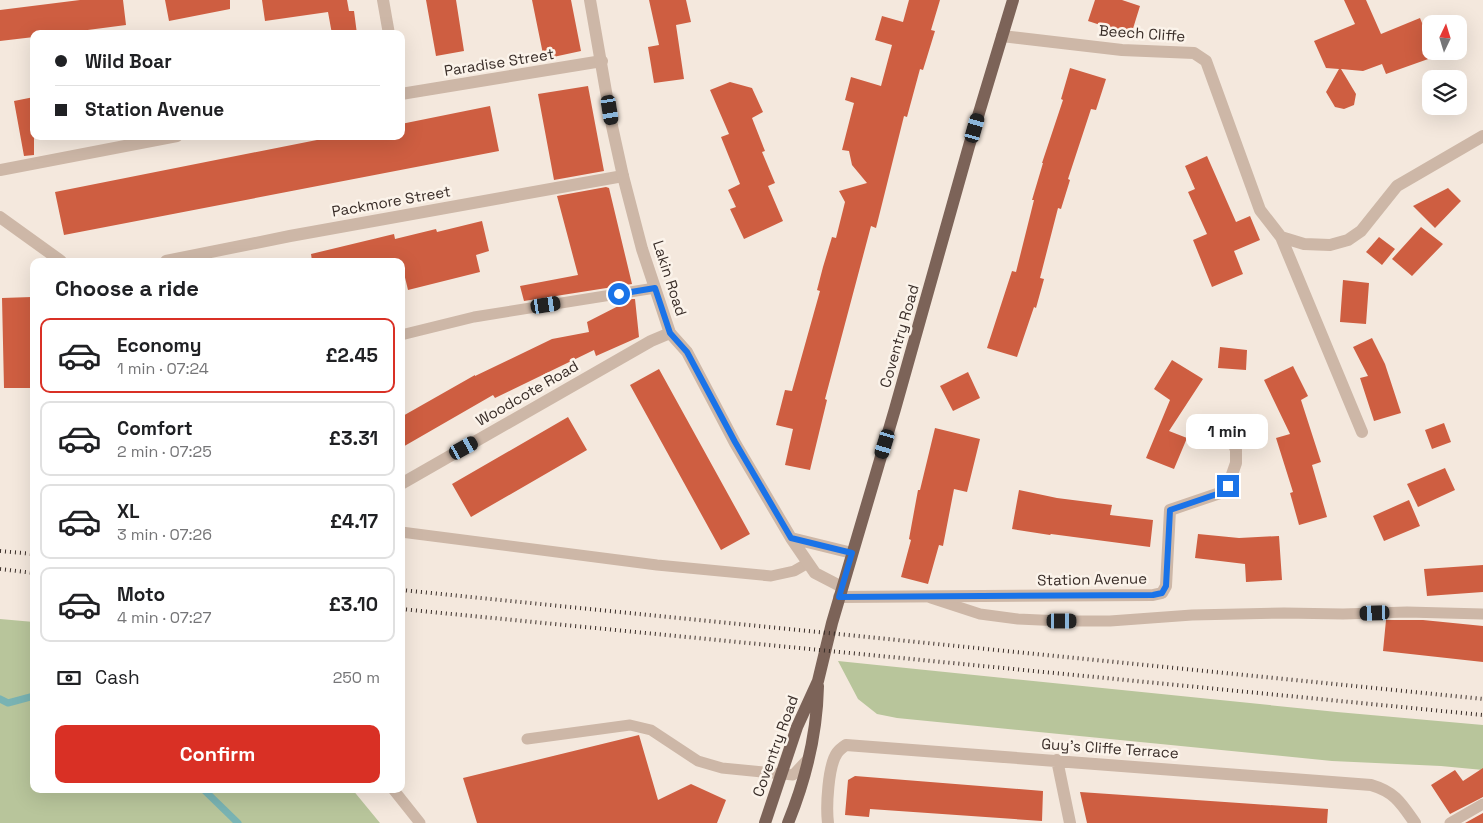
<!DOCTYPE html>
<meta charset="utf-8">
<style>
body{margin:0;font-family:"Space Grotesk",sans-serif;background:#f2f2f2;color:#202124;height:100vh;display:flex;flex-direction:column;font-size:19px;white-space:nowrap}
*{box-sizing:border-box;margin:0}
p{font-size:16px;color:#757577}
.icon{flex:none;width:28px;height:28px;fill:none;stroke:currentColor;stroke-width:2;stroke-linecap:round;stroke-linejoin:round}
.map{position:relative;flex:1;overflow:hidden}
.details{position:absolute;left:30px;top:258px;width:375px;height:535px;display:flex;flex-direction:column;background:#fff;border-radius:10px;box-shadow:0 5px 20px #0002}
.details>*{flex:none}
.hud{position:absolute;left:30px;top:30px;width:375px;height:110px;border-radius:10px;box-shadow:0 5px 20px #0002;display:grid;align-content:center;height:110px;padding:0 25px;background:#fff}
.needle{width:32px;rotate:4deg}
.buttons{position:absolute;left:1422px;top:15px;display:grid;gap:10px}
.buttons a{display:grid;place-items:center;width:45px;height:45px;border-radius:10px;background:#fff;box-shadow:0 5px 20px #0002;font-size:25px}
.end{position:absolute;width:22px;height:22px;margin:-11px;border:6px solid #1a73e8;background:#fff;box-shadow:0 0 0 2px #fff}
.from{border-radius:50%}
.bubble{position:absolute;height:35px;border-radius:10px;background:#fff;box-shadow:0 5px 20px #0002;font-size:16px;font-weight:700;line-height:35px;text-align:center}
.car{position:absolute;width:15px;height:30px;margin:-15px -8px;border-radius:6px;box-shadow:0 0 4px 1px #0007;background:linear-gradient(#222 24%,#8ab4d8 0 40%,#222 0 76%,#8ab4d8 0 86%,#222 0)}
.hud b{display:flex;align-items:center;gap:18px;height:48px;font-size:19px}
.hud b+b{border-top:1px solid #e0e0e0}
.hud i{width:12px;height:12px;background:#202124}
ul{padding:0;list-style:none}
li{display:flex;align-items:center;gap:15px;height:75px;margin:0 10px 8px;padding:0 15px;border:2px solid #e0e0e0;border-radius:10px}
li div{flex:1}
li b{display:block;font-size:19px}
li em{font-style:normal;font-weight:700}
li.selected{border-color:#d93025}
li>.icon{width:45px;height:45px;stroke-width:1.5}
h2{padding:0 25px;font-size:22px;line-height:60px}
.pay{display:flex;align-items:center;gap:12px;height:55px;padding:0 25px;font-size:19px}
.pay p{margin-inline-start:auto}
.cta{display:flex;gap:10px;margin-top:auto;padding:10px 25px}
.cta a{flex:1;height:58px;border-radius:10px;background:#d93025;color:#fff;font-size:20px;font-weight:700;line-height:58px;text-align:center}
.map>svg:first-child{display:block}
.green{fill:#b8c59b}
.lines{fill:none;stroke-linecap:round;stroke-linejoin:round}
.stream{stroke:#79b3b3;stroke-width:7}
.building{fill:#ce5e41}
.service{stroke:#cdb7a7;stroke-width:11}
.minor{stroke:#cdb7a7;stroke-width:12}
.tertiary{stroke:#cdb7a7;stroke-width:12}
.primary{stroke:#7c6358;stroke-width:12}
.rail{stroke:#392d28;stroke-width:4;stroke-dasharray:1 4;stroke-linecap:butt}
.route{stroke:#1a73e8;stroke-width:6}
.labels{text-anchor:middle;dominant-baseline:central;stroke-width:5;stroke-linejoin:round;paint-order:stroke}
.street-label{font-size:15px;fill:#392d28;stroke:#fbf3ea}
</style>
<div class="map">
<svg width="1483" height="823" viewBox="0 0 1483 823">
<rect width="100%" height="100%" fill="#f4e8dd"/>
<path class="green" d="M0,619L34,622V789H352L380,823H0Z
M838,661L1337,712L1483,725V770L1441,766L1332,761L897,718L877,714L858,699Z"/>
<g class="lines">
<path class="stream" d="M0,699L8,703L34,696
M203,789L238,823"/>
</g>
<path class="building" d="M80,0H123L126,25L57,34H34V37L0,41V10Z
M165,0H230V9L169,21Z
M262,0H347L349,11H354L357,34H332L328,12L265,21Z
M426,0H456L464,51L436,56Z
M532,0H571L581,51L544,59Z
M649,0H686L691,22L676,25L684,79L654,83L648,47L659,45Z
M909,0H940L931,30L935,31L923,70L920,69L907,117L904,116L876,228L871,226L825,399L827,400L810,470L785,465L793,429L776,425L785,390L792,391L820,291L817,290L823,267L832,237L836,238L845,202L839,191L867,183L852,165L849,151L842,150L854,103L845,100L851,77L881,86L892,45L875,40L882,16L903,22Z
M1095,0H1122L1140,6L1131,35L1088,21Z
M1344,0H1366L1381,34L1420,18L1431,45V51H1433L1431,58L1386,74L1382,64L1363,71L1341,69L1356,94L1354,105L1344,109L1335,107L1326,92L1339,69L1326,68L1314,41L1355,24Z
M1070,68L1106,79L1096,110L1091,109L1068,179L1070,180L1061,209L1058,208L1040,278L1044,279L1036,308L1034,307L1017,357L987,348L1012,271L1016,272L1034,200H1032L1043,163H1042L1063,100L1061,99Z
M730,82L752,88L763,112L752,118L765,151L762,152L775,183L768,186L783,221L744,239L730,209L736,207L728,190L740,184L721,137L729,134L710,90Z
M588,86L604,171L554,180L538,94Z
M34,97V155L24,156L14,101Z
M490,106L499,151L64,235L55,192L337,136H401V124Z
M1207,156L1236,222L1250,216L1260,240L1234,251L1243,274L1212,287L1193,240L1207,234L1188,192L1195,189L1185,166Z
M606,187L609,188L632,284L524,301L520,286L578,275L557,196Z
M1448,188L1461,201L1435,228L1413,206Z
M482,221L489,251L476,255L480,272L408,290L401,261H312L311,254L394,234L395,239L436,229L437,232Z
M1421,227L1443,244L1412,276L1392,259Z
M1379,237L1395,249L1382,265L1366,252Z
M1343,280L1369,283L1366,324L1340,322Z
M32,297L34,388H4L2,298Z
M632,299H635L639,337L596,356L594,350L495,398L493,395L401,448V417L475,375V376L552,339L589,332L587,322Z
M1372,338L1385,364L1401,413L1374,421L1360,378L1368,376L1353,347Z
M1220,347L1247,350L1246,370L1218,368Z
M1172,360L1203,379L1169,431L1187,438L1174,469L1146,458L1170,400L1154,389Z
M1293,366L1308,396L1301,400L1321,462L1312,465L1327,517L1299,525L1290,493L1293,492L1276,438L1290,434L1264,380Z
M659,369L750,534L721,550L630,385Z
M968,372L980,398L953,411L940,386Z
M568,417L587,450L471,517L452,484Z
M1444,423L1451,442L1432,449L1425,430Z
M935,428L980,439L967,492L954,489L943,546L939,545L928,584L901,577L911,540L909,539L918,490H920Z
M1445,468L1455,490L1418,507L1407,484Z
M1019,490L1057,498L1112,505L1110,515L1153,520L1150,547L1051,534L1050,535L1012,529Z
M1409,500L1420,526L1384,541L1373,516Z
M1198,534L1239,538L1279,536L1282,580L1246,582L1245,564L1195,558Z
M1483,565V592L1427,596L1424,569Z
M1386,620H1423L1483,626V662L1383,651Z
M639,735L658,800L691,784L726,800L717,823H477L463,778Z
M1483,768V797L1450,814L1431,785L1455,770L1463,781Z
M855,776L1043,791L1042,821L870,809L869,817L845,815L848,780Z
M1080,792L1328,809L1327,823H1087Z
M1483,813V823H1465Z"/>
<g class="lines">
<path class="service" d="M401,335L474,317L655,288
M401,532L657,565L771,576L794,571L808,563
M931,598L980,614L1018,619L1062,621H1110L1192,615L1284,613L1343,614L1407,612L1483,614
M527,739L630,725L651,730L698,761L722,768L793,775L808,759
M393,789L420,823
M1450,823L1483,804"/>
<path class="minor" d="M383,0L389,34
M1002,36L1122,50L1194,53L1206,61L1260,210L1281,237L1304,244L1330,245L1348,240L1361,231L1397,186L1483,136
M401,94L602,61
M0,170L177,136
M0,217L61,261
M1281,237L1362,432
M166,261L290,236L623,176
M401,484L651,341L670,333
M839,597L1153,595L1162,593L1166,586L1170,510L1220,493L1228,486L1236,463V450L1226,425
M1057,760L1070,823
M828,823C826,807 828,766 837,753C839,750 843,747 846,745L1371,785C1395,792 1401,803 1415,823"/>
<path class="tertiary" d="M590,0L612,126L623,176L642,249L670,333L687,352L735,443L791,538L815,573L842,587
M791,538L852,553"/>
<path class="primary" d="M765,823L797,727L818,681L832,623L895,409L969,146L1013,0
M788,823C806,779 817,733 818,686"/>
<path class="rail" d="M0,551L34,554
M0,569L34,573
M401,590L1483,699
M401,609L1483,715"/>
</g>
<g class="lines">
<path class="route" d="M619,294L655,288L670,333L687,352L735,442L791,538L852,553L839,597L1153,595L1162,593L1166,586L1170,510L1220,493L1228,486"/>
</g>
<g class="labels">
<g class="street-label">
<text transform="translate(1142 33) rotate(4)">Beech Cliffe</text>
<text transform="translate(499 62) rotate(-9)">Paradise Street</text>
<text transform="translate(391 201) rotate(-10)">Packmore Street</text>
<text transform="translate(670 278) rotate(72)">Lakin Road</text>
<text transform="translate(899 336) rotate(-74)">Coventry Road</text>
<text transform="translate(527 393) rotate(-30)">Woodcote Road</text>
<text transform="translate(1092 579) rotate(-1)">Station Avenue</text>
<text transform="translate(775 746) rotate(-70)">Coventry Road</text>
<text transform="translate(1110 748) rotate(4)">Guy's Cliffe Terrace</text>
</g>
</g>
</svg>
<div class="buttons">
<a><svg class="needle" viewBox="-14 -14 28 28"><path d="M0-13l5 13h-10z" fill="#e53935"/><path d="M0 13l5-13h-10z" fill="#757577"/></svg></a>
<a><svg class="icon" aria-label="layers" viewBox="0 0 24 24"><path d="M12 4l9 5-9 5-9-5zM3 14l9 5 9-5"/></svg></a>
</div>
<i class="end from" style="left:619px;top:294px"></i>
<i class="end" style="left:1228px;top:486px"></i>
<div class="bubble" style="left:1186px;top:414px;width:82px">1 min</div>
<i class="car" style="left:610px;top:110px;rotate:171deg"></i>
<i class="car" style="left:975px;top:128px;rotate:16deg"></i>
<i class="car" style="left:546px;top:305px;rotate:81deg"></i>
<i class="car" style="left:885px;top:444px;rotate:197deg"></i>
<i class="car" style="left:464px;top:448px;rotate:61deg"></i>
<i class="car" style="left:1375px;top:613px;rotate:268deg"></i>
<i class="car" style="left:1062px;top:621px;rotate:90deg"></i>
<div class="hud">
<b><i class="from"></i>Wild Boar</b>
<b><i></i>Station Avenue</b>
</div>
<section class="details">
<h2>Choose a ride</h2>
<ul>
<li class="selected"><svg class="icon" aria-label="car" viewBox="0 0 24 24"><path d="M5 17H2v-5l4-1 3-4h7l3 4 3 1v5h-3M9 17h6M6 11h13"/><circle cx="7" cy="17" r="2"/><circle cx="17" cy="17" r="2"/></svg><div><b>Economy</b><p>1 min · 07:24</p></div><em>£2.45</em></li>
<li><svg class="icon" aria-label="car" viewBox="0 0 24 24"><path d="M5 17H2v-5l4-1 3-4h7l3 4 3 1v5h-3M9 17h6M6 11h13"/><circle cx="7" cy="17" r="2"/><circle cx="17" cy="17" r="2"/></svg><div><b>Comfort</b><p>2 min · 07:25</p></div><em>£3.31</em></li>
<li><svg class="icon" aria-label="car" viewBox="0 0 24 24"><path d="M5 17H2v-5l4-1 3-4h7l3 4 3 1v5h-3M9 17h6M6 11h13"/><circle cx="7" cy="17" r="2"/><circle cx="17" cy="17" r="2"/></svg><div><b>XL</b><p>3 min · 07:26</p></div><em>£4.17</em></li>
<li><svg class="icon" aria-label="car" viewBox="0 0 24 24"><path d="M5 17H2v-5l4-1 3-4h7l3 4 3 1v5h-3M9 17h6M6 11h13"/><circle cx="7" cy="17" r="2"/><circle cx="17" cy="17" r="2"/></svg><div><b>Moto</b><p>4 min · 07:27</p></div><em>£3.10</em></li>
</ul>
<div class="pay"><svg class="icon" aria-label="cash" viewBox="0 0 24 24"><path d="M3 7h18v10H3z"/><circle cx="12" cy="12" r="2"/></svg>Cash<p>250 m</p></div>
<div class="cta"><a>Confirm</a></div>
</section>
</div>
